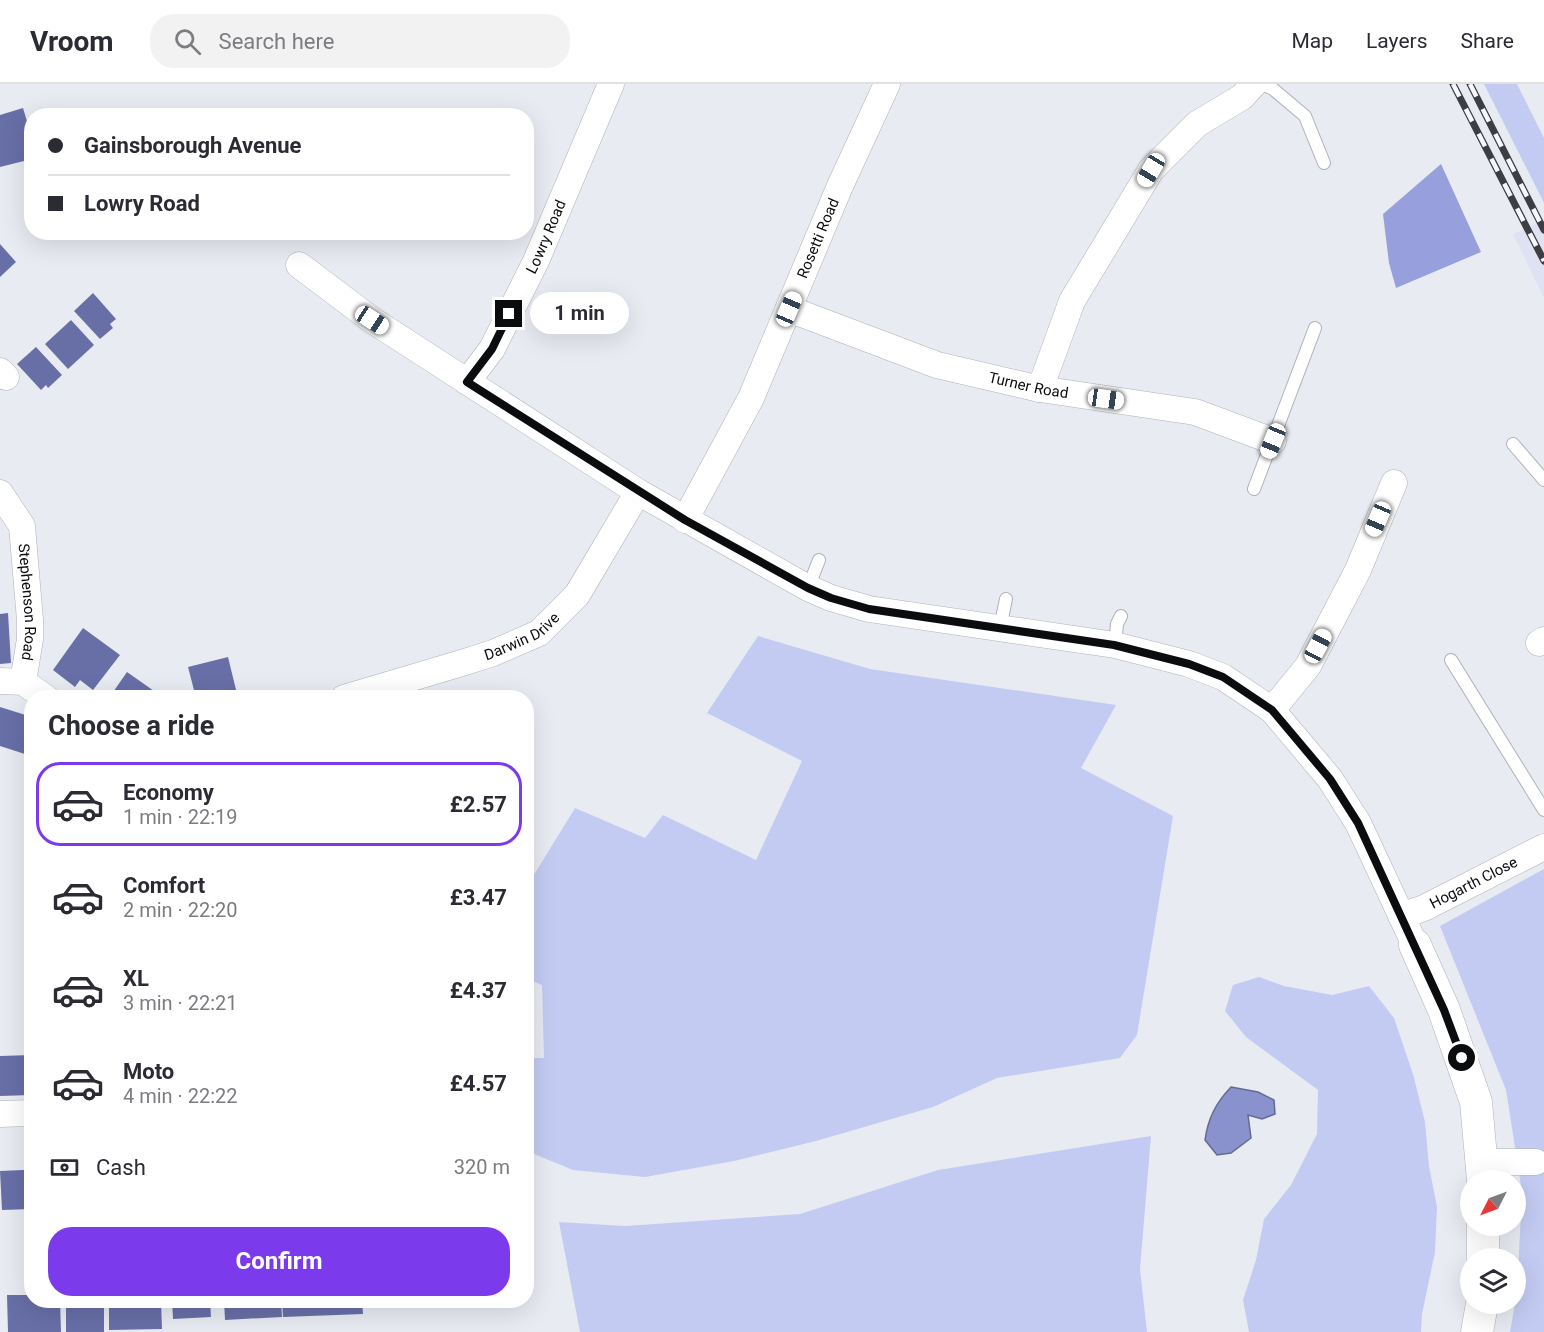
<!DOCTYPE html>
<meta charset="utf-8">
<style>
body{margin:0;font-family:Roboto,sans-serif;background:#f2f2f3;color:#2b2b33;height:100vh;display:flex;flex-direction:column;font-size:22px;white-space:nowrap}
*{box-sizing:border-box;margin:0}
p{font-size:20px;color:#7c7c81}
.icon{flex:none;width:33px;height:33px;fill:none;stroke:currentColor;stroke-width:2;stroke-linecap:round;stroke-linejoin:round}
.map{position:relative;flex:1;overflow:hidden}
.panel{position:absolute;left:24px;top:606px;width:510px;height:618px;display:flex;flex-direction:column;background:#fff;border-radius:24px;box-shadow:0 6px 24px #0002}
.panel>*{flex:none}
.hud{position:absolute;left:24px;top:24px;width:510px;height:132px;border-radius:24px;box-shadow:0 6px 24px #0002;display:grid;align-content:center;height:132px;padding:0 24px;background:#fff}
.needle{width:39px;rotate:228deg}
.tools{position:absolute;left:1460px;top:1086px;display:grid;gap:12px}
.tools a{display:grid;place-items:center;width:66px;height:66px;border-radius:50%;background:#fff;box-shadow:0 6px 24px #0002;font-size:30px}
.end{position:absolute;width:27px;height:27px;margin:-14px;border:8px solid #0b0c0e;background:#fff;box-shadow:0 0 0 3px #fff}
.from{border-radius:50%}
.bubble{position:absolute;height:42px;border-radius:21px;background:#fff;box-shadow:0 6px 24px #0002;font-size:20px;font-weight:700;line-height:42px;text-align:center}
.car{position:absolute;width:18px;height:36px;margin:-18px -9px;border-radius:8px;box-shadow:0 0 4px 2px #0007;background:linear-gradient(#fff 24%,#345 0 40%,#fff 0 76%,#345 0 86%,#fff 0)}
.hud b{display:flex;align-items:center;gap:21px;height:57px;font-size:22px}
.hud b+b{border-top:2px solid #e1e1e2}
.hud i{width:15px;height:15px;background:#2b2b33}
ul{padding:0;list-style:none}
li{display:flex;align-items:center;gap:18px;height:84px;margin:0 12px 9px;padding:0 12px;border:3px solid transparent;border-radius:24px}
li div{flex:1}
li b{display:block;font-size:22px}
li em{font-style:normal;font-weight:700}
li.active{border-color:#7c3aed}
li>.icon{width:54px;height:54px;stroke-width:1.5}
h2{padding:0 24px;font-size:27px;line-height:72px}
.pay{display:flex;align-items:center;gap:15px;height:66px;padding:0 24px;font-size:22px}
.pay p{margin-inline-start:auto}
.primary-button{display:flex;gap:12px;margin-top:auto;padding:12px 24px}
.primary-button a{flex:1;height:69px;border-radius:24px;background:#7c3aed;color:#fff;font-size:24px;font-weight:700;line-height:69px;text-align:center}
header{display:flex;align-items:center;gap:36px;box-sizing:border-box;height:84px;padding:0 30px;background:#fff;border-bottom:2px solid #e1e1e2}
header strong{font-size:28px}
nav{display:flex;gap:33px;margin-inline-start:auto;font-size:21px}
.search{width:420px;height:54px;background:#f2f2f3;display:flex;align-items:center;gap:15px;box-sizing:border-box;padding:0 21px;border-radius:24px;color:#7c7c81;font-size:22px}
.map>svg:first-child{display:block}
.built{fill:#dfe2f2}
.green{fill:#c4cbf3}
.forest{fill:#97a0dc}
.water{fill:#8992cc;stroke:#636a93;stroke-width:1.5}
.building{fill:#686fa7}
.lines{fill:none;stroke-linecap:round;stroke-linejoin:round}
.service-casing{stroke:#afb1b9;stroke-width:14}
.minor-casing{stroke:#afb1b9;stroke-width:27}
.tertiary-casing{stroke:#afb1b9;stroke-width:33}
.service{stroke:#fff;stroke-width:12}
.minor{stroke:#fff;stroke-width:26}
.tertiary{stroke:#fff;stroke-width:32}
.rail-casing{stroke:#3c3e41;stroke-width:7}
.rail{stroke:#f7f8ff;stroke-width:4.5;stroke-dasharray:14;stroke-linecap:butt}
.route{stroke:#0b0c0e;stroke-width:8}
.labels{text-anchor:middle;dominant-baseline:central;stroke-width:5;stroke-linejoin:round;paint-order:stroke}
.street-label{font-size:15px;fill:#0b0c0e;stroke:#f7f8ff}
</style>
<header>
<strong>Vroom</strong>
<div class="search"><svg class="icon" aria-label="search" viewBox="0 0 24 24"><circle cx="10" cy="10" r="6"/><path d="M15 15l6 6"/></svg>Search here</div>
<nav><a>Map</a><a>Layers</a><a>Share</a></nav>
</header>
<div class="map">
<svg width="1544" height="1248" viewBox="0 0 1544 1248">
<rect width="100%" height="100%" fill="#e9ebf3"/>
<path class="built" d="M1544,136V214L1513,150Z"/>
<path class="green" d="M1484,0H1517L1544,54V119Z
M758,552L870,585L1116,621L1081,684L1173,732L1137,951L1120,974L997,994L933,1023L816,1057L734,1077L645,1093L573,1086L527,1067V974H544L542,901L527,895V802L575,724L645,754L663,731L756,776L802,677L707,629Z
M1544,785V1248H1510L1517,1209L1522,1108L1506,1006L1440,842Z
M1259,893L1284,902L1332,911L1369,902L1394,934L1413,990L1425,1038L1429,1082L1437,1123L1435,1168L1422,1230L1421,1248H1249L1243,1216L1256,1176L1264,1135L1291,1101L1317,1050L1318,1006L1246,953L1225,927L1233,901Z
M1151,1052L1140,1185L1147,1248H580L559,1138L625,1142L800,1130L938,1086Z"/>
<path class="forest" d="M1441,80L1481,168L1396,204L1389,179L1383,130Z"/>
<path class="water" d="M1231,1003L1258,1008L1274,1016L1275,1030L1262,1035L1248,1031L1251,1054L1231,1069L1217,1071L1205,1056C1208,1034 1216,1019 1231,1003Z"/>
<path class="building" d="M23,24L32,54V75L0,83V31Z
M0,160L16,178L0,193Z
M93,209L116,235L110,240L113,244L100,255L74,227Z
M71,236L94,261L68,285L45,260Z
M36,263L62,291L48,304L46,301L41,306L17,280Z
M8,529L11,579L0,580V530Z
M83,544L120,571L93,606L80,596L75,603L53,586Z
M228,573L238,614H196L188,583Z
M127,588L164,614H109Z
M0,623L32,633V661L28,671L0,662Z
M32,971V1011L0,1012V972Z
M23,1086H32V1125L2,1126L0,1087Z
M7,1211H32V1216H60L61,1248H8Z
M66,1216H104V1248H66Z
M109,1216H161L162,1245L109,1246Z
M172,1216H210L211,1233L173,1235Z
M224,1216H281L282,1233L225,1236Z
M282,1216H362L363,1230L283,1233Z"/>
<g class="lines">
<g class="service-casing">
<path id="service" d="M1262,0L1273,5L1305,32L1324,79
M1513,360L1544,396
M1254,405L1315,244
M808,504L819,476
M1000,544L1006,515
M1115,561L1117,540L1121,532
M1451,576L1544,726"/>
</g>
<g class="minor-casing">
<g id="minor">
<path d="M299,181L372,236L638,408L808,504L831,514L869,525L1115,561L1189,580L1223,593L1272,626L1330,695L1358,739L1415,861"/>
<path id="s1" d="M789,225L937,281L1040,305L1195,328L1273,357"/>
<path d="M0,287L6,293"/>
<path id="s2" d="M467,298L492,265L536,177L611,0"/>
<path d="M1040,305L1072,217L1151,86L1197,40L1242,13L1254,0"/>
<path id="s3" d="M0,409L22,442L30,536V555L23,598"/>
<path id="s4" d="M685,436L751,314L840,102L887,0"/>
<path d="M1539,559L1544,556"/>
<path d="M0,597L23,598L46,614"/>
<path id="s5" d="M344,614L465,578L493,569L539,549L577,511L638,408"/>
<path d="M1272,626L1308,582L1358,486L1394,399"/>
<path id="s6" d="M1401,832L1424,824L1544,763"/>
<path d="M0,1030L32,1029"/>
<path d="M1482,1078H1536"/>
</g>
</g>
<g class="tertiary-casing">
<path id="tertiary" d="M1415,861L1444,926L1476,1018L1483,1096
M1483,1174V1142
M1477,1248L1482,1220"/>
</g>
<use href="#service" class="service"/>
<use href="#minor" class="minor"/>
<use href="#tertiary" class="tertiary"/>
<g class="rail-casing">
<path id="rail" d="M1453,0L1544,177
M1470,0L1544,146"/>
</g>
<use href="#rail" class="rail"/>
</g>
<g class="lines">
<path class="route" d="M509,230L492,265L467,298L685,436L808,504L831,514L869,525L1114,561L1189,580L1223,593L1272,626L1330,695L1358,739L1444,926L1462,974"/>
</g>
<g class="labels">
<g class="street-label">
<text stroke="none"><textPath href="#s2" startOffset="166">Lowry Road</textPath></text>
<text stroke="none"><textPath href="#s4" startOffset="312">Rosetti Road</textPath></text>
<text stroke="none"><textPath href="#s1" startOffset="252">Turner Road</textPath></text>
<text stroke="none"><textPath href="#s3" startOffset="116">Stephenson Road</textPath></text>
<text stroke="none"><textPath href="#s5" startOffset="189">Darwin Drive</textPath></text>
<text stroke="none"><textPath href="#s6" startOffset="80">Hogarth Close</textPath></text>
</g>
</g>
</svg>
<div class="tools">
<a><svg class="needle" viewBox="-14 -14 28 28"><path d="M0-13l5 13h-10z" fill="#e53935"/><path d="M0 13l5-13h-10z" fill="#7c7c81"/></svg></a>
<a><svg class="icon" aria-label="layers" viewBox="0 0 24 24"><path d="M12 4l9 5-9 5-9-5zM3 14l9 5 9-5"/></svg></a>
</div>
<i class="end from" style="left:1462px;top:974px"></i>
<i class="end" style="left:509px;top:230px"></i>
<div class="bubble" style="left:530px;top:208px;width:99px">1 min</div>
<i class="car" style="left:1151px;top:86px;rotate:211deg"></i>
<i class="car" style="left:789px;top:225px;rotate:23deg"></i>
<i class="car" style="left:372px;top:236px;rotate:123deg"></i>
<i class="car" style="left:1106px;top:315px;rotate:98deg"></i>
<i class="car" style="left:1273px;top:357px;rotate:202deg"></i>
<i class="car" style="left:1378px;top:435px;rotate:203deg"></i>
<i class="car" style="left:1318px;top:562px;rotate:28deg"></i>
<div class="hud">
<b><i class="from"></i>Gainsborough Avenue</b>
<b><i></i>Lowry Road</b>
</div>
<section class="panel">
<h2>Choose a ride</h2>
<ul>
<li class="active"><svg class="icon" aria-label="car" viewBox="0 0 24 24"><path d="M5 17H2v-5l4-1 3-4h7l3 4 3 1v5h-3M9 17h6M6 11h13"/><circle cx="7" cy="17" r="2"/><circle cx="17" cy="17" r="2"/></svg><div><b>Economy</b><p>1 min · 22:19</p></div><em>£2.57</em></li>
<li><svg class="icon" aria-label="car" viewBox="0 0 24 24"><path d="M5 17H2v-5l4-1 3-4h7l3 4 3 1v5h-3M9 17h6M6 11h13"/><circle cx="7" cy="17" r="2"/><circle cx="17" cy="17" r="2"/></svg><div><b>Comfort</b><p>2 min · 22:20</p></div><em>£3.47</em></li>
<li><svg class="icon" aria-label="car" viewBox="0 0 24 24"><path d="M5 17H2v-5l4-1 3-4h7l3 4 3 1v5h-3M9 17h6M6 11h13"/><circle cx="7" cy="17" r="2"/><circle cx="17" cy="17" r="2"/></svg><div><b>XL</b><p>3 min · 22:21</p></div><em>£4.37</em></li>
<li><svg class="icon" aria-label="car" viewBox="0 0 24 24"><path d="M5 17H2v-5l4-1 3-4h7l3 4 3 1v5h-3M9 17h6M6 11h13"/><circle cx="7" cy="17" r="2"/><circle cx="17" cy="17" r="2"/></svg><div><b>Moto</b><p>4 min · 22:22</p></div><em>£4.57</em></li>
</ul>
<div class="pay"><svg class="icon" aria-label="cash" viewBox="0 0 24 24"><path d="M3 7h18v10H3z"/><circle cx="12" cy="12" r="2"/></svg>Cash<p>320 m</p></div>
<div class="primary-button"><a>Confirm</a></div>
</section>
</div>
